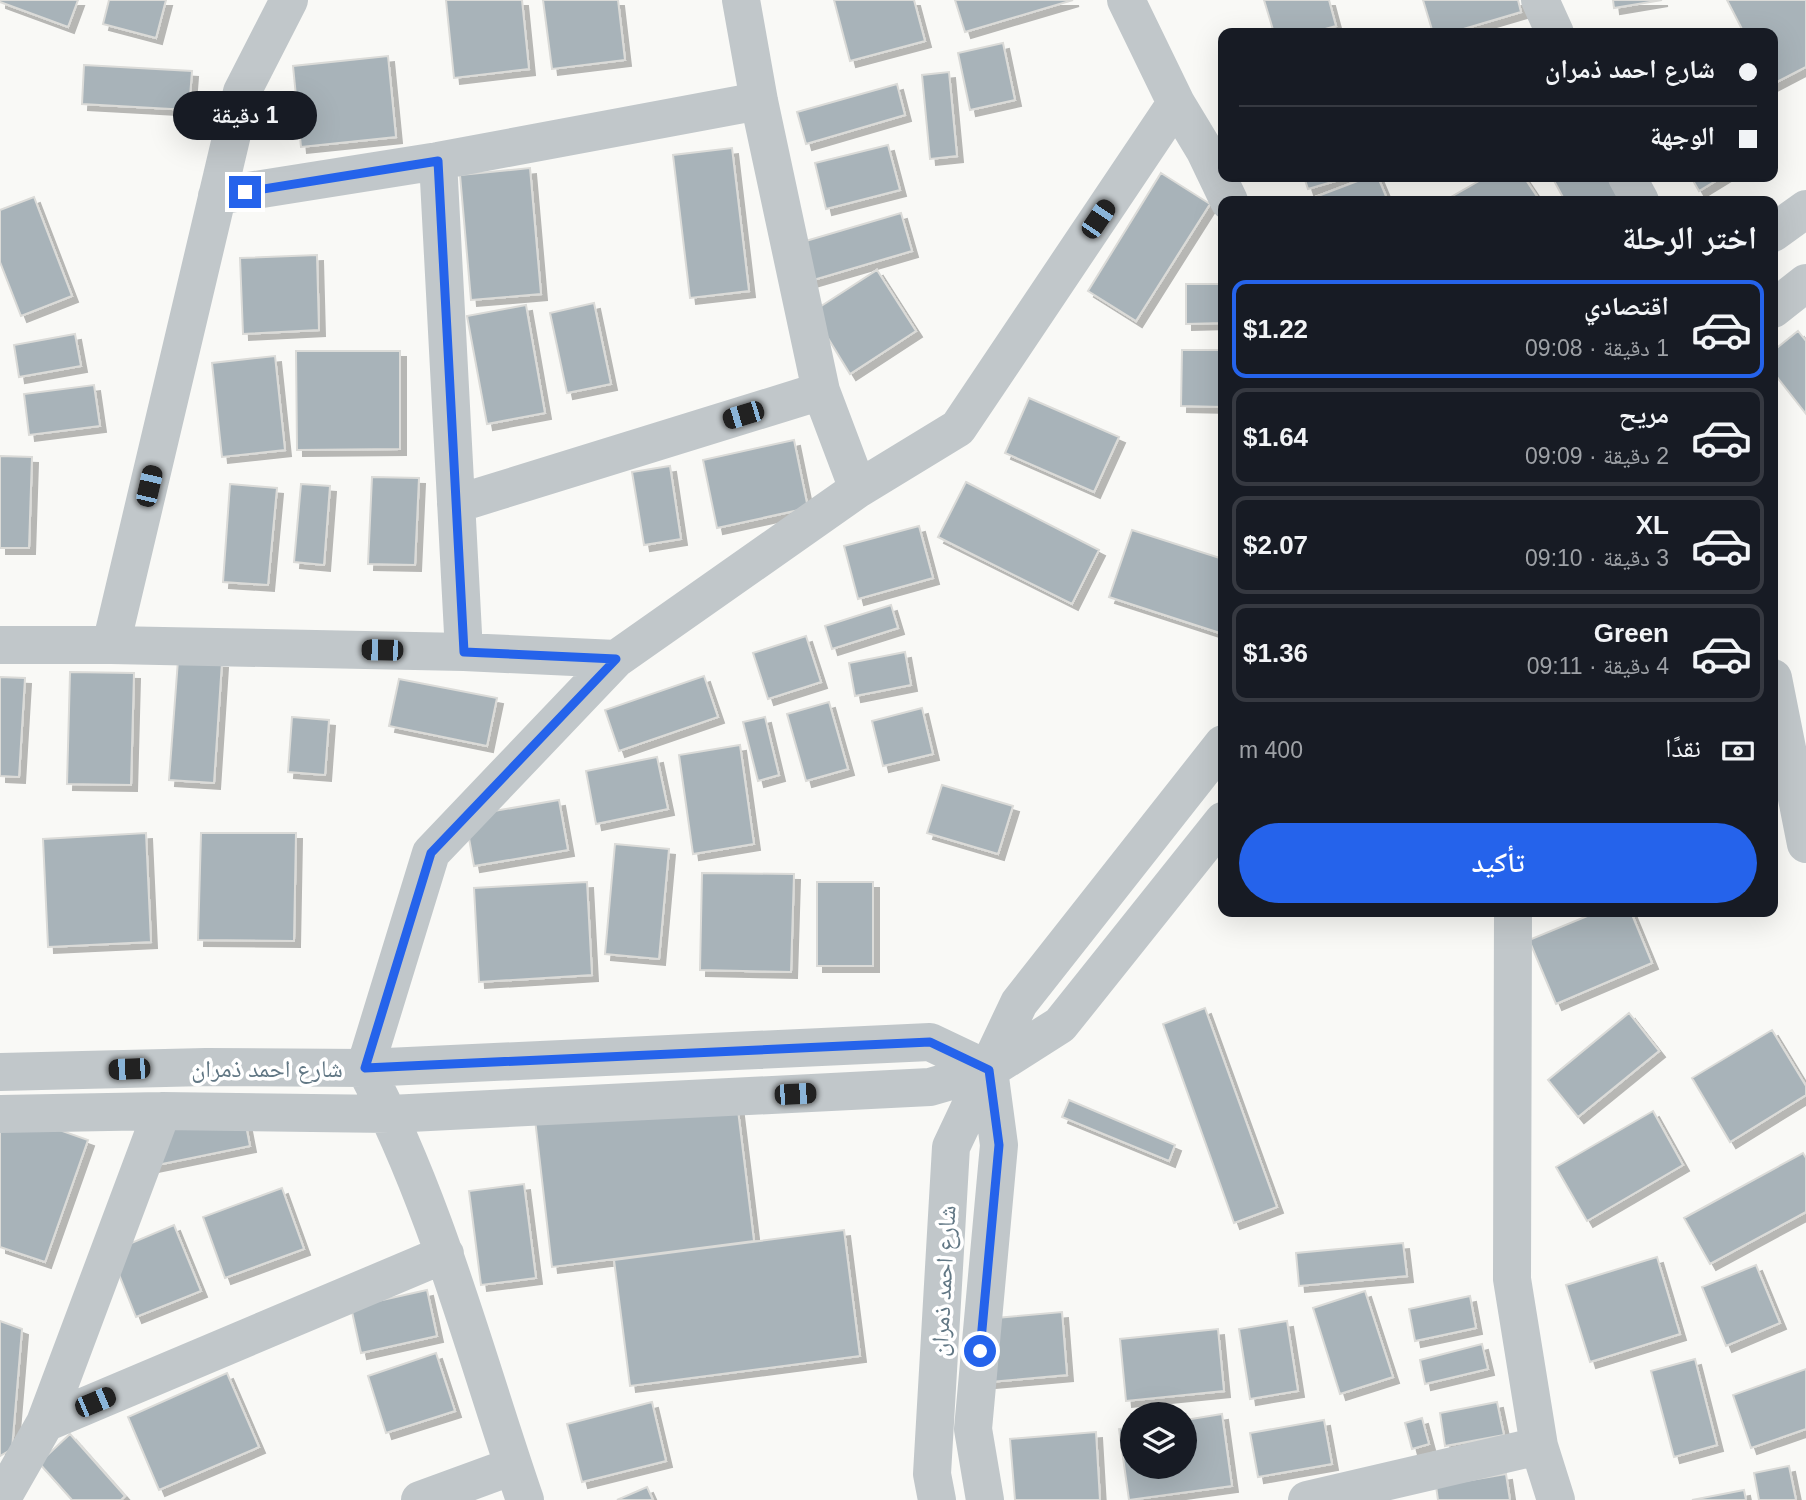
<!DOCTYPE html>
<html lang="ar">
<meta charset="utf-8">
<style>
body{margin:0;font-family:Helvetica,"Noto Naskh Arabic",sans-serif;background:#242831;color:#f1f3f6;direction:rtl;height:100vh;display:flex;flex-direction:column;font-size:26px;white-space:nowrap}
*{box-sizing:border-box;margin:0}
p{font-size:23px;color:#9ea1a6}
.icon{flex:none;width:38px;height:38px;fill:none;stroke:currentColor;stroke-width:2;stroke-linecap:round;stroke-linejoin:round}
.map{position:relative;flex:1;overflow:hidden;direction:ltr}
.panel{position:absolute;left:1218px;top:196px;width:560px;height:721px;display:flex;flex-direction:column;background:#171b24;border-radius:14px;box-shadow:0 7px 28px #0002;direction:rtl}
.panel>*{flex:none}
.hud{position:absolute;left:1218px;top:28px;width:560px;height:154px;border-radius:14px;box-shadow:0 7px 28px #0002;direction:rtl;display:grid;align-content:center;height:154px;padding:0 21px;background:#171b24}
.buttons{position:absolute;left:1120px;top:1402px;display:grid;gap:14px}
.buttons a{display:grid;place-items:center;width:77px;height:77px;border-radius:50%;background:#171b24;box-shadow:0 7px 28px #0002;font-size:35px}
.end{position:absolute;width:32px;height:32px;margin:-16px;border:9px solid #2563eb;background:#fff;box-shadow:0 0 0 4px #fff}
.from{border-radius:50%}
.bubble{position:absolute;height:49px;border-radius:24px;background:#171b24;box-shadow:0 7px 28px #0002;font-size:23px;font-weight:600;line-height:49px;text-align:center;direction:rtl}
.car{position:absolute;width:21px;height:42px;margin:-21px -10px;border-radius:9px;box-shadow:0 0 5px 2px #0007;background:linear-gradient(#222 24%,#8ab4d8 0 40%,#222 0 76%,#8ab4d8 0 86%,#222 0)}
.hud b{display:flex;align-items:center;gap:24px;height:66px;font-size:26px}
.hud b+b{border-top:2px solid #363941}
.hud i{width:18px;height:18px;background:#f1f3f6}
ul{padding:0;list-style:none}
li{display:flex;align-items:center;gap:21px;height:98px;margin:0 14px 10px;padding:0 7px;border:4px solid #363941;border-radius:14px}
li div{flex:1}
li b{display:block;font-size:26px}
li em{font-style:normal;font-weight:600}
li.current{border-color:#2563eb}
li>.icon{width:63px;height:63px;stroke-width:1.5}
h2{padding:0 21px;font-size:32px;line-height:84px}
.pay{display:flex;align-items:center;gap:18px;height:77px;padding:0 21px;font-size:26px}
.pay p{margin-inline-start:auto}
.button{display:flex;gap:14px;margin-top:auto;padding:14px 21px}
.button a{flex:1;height:80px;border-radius:42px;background:#2563eb;color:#fff;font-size:28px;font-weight:600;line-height:80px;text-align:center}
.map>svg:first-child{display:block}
.building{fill:#a8b3b9;stroke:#dbdbd8;stroke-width:2;filter:url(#shadow)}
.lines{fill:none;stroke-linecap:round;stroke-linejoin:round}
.minor{stroke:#c1c7ca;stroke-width:38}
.route{stroke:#2563eb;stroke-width:9}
.labels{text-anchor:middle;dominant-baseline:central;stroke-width:7;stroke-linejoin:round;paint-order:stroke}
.street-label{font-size:24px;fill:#617784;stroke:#fff}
</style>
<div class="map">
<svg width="1806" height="1500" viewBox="0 0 1806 1500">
<defs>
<filter id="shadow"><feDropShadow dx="6" dy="6" stdDeviation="0" flood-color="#0004"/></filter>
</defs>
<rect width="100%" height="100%" fill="#f9f9f6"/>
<path class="building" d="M0,0H78L68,27L0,2Z
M109,0H166L156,38L103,24Z
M446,0H522L529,69L454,78Z
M543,0H618L625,60L552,69Z
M834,0H914L925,41L850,61Z
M955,0H1073L965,32Z
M1264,0H1329L1336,26L1311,33H1274Z
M1423,0H1518L1521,12L1450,33H1433Z
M1613,0H1662L1614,8Z
M1727,0H1806V67L1773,84V33H1744Z
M1003,43L1015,100L970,110L958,53Z
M388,56L396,137L301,147L293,66Z
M84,65L192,71L189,110L82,104Z
M949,72L957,156L930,159L922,75Z
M897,84L905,115L806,144L797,112Z
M888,145L900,190L826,209L815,163Z
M732,148L749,291L690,298L673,155Z
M530,168L541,294L471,300L460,175Z
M1161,173L1210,204L1136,321L1088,291Z
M1304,177H1349L1308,189Z
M1368,177H1378L1388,201H1310V199Z
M1486,177H1524L1540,201H1444Z
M1552,177H1619L1632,201H1565Z
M1691,177H1722L1699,191Z
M34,197L72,296L21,316L0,262V210Z
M901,213L912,251L810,281L799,243Z
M317,255L319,330L243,334L240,258Z
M877,270L916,331L850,374L812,312Z
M1186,284H1223V323L1186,324Z
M594,303L611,384L567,393L550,313Z
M526,305L545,413L487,424L467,316Z
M1798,331L1806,341V414L1773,372V351Z
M75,334L81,366L19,377L14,345Z
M1182,350H1223V407L1181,406Z
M296,351H400V449L297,450Z
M275,356L285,450L222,457L212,363Z
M94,385L100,426L29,435L24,394Z
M1029,398L1119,437L1094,492L1005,453Z
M794,440L808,508L717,528L703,460Z
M0,456L32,457L29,548H0Z
M670,466L681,539L644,545L632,472Z
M372,477L419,478L415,565L368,564Z
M966,482L1099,550L1072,604L938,537Z
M230,484L277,488L268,585L223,582Z
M301,484L330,486L324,565L294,562Z
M919,526L933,578L858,599L844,546Z
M1132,530L1223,559V634L1109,597Z
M891,605L898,628L832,649L825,626Z
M806,636L821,682L768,699L753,653Z
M905,652L911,685L855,696L849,663Z
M178,660L222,662L214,783L169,780Z
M70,672L134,673L131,785L67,784Z
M704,676L718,717L619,751L605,710Z
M0,677L25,678L19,777L0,776Z
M399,679L497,698L487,746L389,726Z
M829,702L848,769L806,781L787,714Z
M922,708L933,754L883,766L872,721Z
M292,717L329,720L325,775L288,772Z
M765,717L779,775L758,781L743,722Z
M740,745L754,844L693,854L679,755Z
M657,757L668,809L596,824L586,771Z
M942,785L1013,806L998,854L927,833Z
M559,800L568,850L474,866L465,816Z
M146,833L151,942L48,947L43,839Z
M201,833H296L294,941L198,940Z
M615,844L669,849L659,959L605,954Z
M702,873L794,874L791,972L700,970Z
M587,882L592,975L479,982L474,888Z
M817,882H873V966H817Z
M1597,912H1631L1652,963L1556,1004L1529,940Z
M1205,1008L1277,1207L1234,1223L1163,1024Z
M1629,1013L1659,1051L1578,1117L1548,1080Z
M1772,1030L1806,1086V1095L1730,1142L1692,1078Z
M736,1094L754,1241L552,1267L535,1119Z
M1069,1100L1175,1145L1169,1161L1062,1117Z
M242,1105L250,1146L128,1171L138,1122Z
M0,1109L88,1140L45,1262L0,1247Z
M1653,1111L1683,1165L1587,1221L1556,1167Z
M1803,1153L1806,1158V1212L1710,1264L1684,1218Z
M524,1184L536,1278L481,1285L469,1191Z
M282,1188L304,1249L225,1278L203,1217Z
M174,1225L201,1291L136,1317L110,1252Z
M844,1230L860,1356L630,1386L614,1260Z
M1403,1243L1407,1276L1299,1286L1296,1253Z
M1657,1257L1680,1334L1590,1362L1566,1285Z
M1756,1265L1780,1323L1726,1346L1702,1287Z
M427,1290L437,1336L361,1353L351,1307Z
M1365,1291L1393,1377L1340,1394L1313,1308Z
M1470,1296L1476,1328L1415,1341L1409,1309Z
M1062,1312L1067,1375L979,1383L974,1320Z
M0,1321L22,1329L12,1449L0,1456Z
M1287,1321L1298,1391L1250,1399L1239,1329Z
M1218,1329L1224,1391L1126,1401L1120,1339Z
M1482,1344L1488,1369L1425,1384L1420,1360Z
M436,1353L455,1411L386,1433L368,1376Z
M1695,1359L1717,1445L1674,1457L1651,1371Z
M1806,1369V1429L1751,1448L1733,1395Z
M227,1373L259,1447L159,1490L128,1417Z
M652,1402L666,1461L582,1482L567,1424Z
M1497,1402L1504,1435L1445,1446L1440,1413Z
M1222,1414L1232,1486L1129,1500L1119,1429L1132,1427V1466H1185V1420Z
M1422,1418L1429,1444L1412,1449L1405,1423Z
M1324,1420L1332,1464L1258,1477L1250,1433Z
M1096,1432L1100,1500H1015L1010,1439Z
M70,1434L125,1496L121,1500H72L39,1463Z
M1789,1466L1796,1500H1759L1754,1473Z
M1506,1474L1510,1500H1438L1436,1486Z
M647,1487L653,1500H617Z
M1744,1490L1746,1500H1692Z"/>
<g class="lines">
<path class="minor" d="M741,0L759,101L821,391L858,489
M1126,0L1176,103L1205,151L1229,201
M1540,0L1555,33
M438,161L464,652
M1627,177L1640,201
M217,196L438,161L759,101
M1773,233L1806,209
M1773,309L1806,283
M456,504L821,391
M0,645H111L464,652L616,659L858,489L958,428L1176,103
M111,645L242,92L289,0
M1773,678L1806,844
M1513,912L1512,1279L1539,1446L1556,1500
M0,1072L206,1067L365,1068L930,1042L989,1070
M0,1114L162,1111L390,1114L930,1087L989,1070L1060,1025L1223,821
M45,1423L445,1254
M1,1500L45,1423L162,1111
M420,1500L513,1466
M525,1500C475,1355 437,1204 365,1068L431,853L616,659
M937,1500L932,1474L951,1147L1019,1003L1223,744
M985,1500L973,1429L999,1145L989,1070
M1307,1500L1539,1446"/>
</g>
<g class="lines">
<path class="route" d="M245,192L438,161L464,652L616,659L431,853L365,1068L930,1042L989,1070L999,1145L980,1351"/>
</g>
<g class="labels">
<g class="street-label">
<text x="267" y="1068">شارع احمد ذمران</text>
<text transform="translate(943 1281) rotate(-87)">شارع احمد ذمران</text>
</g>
</g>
</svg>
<div class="buttons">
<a><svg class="icon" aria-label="layers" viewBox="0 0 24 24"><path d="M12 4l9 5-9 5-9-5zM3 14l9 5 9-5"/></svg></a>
</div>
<i class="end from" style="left:980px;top:1351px"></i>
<i class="end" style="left:245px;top:192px"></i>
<div class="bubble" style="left:173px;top:91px;width:144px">1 دقيقة</div>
<i class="car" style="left:1098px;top:219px;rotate:34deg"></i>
<i class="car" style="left:743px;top:415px;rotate:253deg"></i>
<i class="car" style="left:149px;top:486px;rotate:13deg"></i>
<i class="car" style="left:382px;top:650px;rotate:271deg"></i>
<i class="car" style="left:129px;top:1069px;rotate:268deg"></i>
<i class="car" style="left:795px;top:1094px;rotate:87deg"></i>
<i class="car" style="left:95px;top:1402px;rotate:67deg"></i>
<div class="hud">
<b><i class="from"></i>شارع احمد ذمران</b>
<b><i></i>الوجهة</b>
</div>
<section class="panel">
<h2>اختر الرحلة</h2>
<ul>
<li class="current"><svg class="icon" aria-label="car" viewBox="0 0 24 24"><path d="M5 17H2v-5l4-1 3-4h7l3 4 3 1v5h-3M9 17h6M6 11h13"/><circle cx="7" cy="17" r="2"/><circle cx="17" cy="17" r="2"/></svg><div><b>اقتصادي</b><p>1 دقيقة · 09:08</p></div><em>$1.22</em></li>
<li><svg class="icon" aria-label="car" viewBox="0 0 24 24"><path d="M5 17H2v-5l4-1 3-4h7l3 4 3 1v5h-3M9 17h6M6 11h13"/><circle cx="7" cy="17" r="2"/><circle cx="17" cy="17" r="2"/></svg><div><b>مريح</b><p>2 دقيقة · 09:09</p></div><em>$1.64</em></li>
<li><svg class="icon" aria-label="car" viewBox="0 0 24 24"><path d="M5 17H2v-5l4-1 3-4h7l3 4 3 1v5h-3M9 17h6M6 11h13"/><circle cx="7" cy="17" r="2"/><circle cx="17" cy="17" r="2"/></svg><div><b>XL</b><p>3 دقيقة · 09:10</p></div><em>$2.07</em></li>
<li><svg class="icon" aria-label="car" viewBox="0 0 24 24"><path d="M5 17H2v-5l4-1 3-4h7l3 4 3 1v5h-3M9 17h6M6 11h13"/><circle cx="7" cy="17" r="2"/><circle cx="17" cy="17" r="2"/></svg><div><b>Green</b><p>4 دقيقة · 09:11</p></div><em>$1.36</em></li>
</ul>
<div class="pay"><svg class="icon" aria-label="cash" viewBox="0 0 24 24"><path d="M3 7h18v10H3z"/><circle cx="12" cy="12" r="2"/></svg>نقدًا<p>400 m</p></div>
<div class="button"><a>تأكيد</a></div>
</section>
</div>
